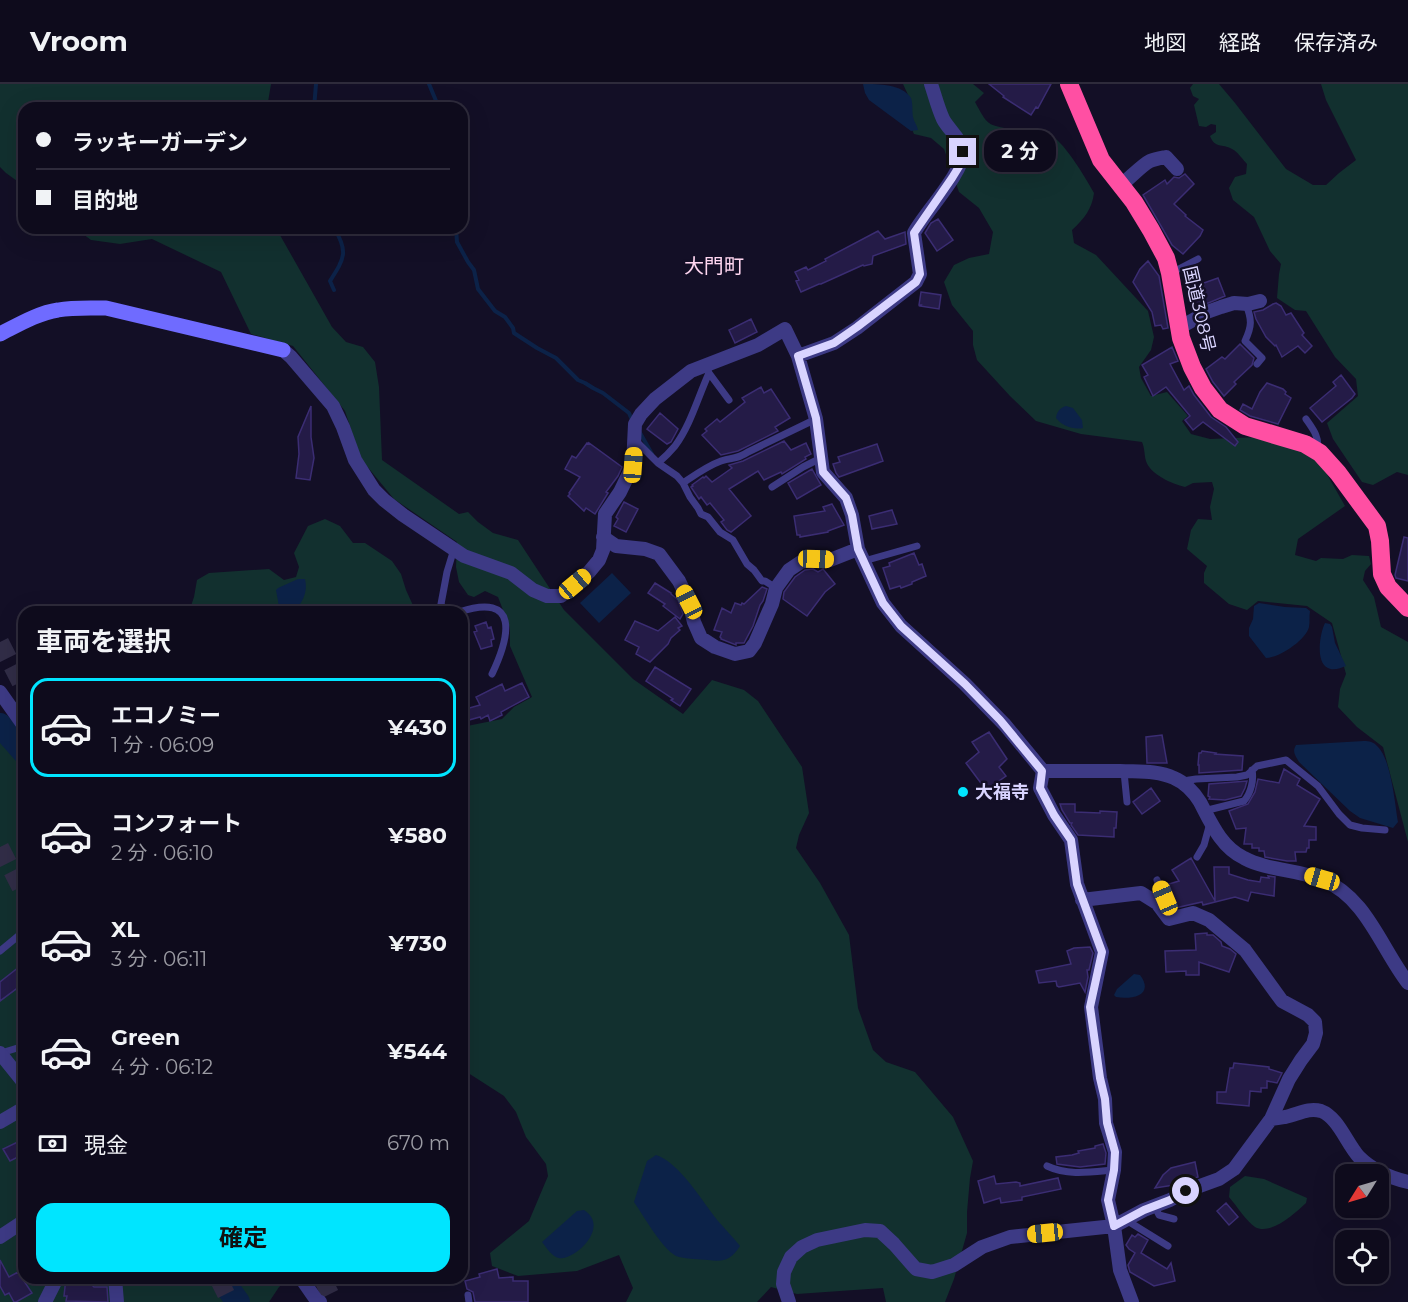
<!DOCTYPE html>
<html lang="ja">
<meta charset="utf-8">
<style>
body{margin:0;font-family:Montserrat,"Noto Sans JP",sans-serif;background:#171425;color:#f1f3f6;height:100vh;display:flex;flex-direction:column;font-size:22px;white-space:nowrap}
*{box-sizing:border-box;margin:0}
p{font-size:20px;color:#9b9ba3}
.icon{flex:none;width:33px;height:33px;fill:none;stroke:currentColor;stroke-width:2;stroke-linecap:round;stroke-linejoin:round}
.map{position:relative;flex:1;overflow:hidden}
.drawer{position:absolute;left:18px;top:522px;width:450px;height:678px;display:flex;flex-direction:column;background:#0e0b1c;border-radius:18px;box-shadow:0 6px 24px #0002,0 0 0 2px #2e2b3b}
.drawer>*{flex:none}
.guide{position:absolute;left:18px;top:18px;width:450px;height:132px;border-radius:18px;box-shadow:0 6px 24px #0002,0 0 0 2px #2e2b3b;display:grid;align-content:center;height:132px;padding:0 18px;background:#0e0b1c}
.needle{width:39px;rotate:233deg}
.tools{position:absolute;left:1335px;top:1080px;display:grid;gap:12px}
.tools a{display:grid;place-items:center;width:54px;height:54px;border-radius:12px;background:#0e0b1c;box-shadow:0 6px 24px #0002,0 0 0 2px #2e2b3b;font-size:30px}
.end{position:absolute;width:27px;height:27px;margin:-14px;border:8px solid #d9d4ff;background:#111;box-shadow:0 0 0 3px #111}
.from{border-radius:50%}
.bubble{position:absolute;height:42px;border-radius:18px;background:#0e0b1c;box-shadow:0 6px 24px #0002,0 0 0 2px #2e2b3b;font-size:20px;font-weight:700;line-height:42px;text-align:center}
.car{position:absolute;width:18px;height:36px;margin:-18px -9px;border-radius:8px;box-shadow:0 0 4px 2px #0007;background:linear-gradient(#f5c518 24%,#345 0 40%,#f5c518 0 76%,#345 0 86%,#f5c518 0)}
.guide b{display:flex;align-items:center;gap:21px;height:57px;font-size:22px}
.guide b+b{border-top:2px solid #2e2b3b}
.guide i{width:15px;height:15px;background:#f1f3f6}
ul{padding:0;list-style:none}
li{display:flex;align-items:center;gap:18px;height:99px;margin:0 12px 9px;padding:0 6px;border:3px solid transparent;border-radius:18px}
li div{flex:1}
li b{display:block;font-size:22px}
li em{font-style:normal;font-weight:700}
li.active{border-color:#00e5ff}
li>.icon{width:54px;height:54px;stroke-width:1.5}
h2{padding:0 18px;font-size:27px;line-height:72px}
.pay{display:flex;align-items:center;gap:15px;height:66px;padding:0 18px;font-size:22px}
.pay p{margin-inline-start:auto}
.cta{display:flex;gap:12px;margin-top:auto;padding:12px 18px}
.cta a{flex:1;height:69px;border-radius:18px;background:#00e5ff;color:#111;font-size:24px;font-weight:700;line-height:69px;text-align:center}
header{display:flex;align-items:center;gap:36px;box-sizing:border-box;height:84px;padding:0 30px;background:#0e0b1c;border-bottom:2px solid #2e2b3b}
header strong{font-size:28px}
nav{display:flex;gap:33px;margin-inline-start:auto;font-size:21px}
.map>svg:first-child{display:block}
.green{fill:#12302f}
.water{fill:#0c2248}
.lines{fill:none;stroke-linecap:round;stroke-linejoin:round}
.stream{stroke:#0c2248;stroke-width:4}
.river{stroke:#0c2248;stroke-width:24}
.building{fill:#241b47;stroke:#3b2d73;stroke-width:1.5}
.highway-tunnel{stroke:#312d47;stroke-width:18;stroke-dasharray:18 9;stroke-linecap:butt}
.lane{stroke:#3d3a85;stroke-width:7}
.street{stroke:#3d3a85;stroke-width:14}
.secondary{stroke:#6f6bff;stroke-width:15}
.highway{stroke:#ff4fa3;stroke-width:18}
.route{stroke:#d9d4ff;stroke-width:8}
.poi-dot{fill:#00e5ff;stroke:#130f26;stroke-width:2}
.labels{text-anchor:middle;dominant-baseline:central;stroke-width:5;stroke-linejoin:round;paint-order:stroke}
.street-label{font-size:18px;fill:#d9d4ff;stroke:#130f26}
.poi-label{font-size:18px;font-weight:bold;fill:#d9d4ff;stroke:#130f26;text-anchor:start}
.neighbourhood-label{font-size:20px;fill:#ffd6f0;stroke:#130f26}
</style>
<header>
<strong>Vroom</strong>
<nav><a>地図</a><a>経路</a><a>保存済み</a></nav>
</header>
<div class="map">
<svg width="1408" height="1218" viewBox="0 0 1408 1218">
<rect width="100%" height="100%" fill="#130f26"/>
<path class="green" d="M0,0H271L267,24H24V102L6,89L0,83Z
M903,0H973L984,9L975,18C987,40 987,42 1013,45L1016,60L1022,66L1025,74L1031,72L1036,62L1047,49C1063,55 1085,93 1094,109C1092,125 1084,135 1072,146L1074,159L1096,171L1148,227L1154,253L1151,266L1139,283L1141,294L1151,312L1167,308L1188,332L1182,337L1191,350L1210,355L1260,353L1299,362L1324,385L1345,422L1298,455L1295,471L1316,477L1321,474L1343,475L1352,471L1369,472L1371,480L1365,487L1363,496L1374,513L1381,543L1408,558V758L1383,663L1357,643L1338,623L1340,605L1346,590L1332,539L1307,522L1258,517L1247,526L1229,520L1204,499V489L1207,482L1187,465L1191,446L1198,435L1212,436L1210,423L1214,405L1212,398L1193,399L1185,403C1172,400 1150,390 1146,377C1144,370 1145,365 1142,358L1081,350L1036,337L1010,312L977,276L973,261V247L952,221L944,198L954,181L969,174L989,170L993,148L979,124L959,108L944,65L931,54L914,50L902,23L909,13Z
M1193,0H1219L1235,19L1286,85L1313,101H1326L1339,89L1356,76L1326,16L1321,0H1408V391L1397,388L1373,401L1362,398L1333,355L1327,339L1358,312L1356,295L1335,273L1306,227L1295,226L1277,214L1279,190L1281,180L1270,167L1254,133L1233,116L1229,104L1235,93L1246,90L1247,80C1243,76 1238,68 1232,65C1222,59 1215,65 1210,52L1216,48V41L1211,40L1206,43L1199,42L1194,21L1199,15L1193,12L1190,4Z
M75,144H276L332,243L346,258L363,263L375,278L379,303L382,376L459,430L468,428L478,438L493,449L518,456L564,526L633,595L683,630L712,596L744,606L758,617L802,683L809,729L799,751L796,764L820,799L849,851L858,924L873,966L886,978L915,988L953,1033L973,1077L970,1094L967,1128V1149L954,1195L945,1218H886L883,1204L797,1210L771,1203L757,1218H626L633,1204L619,1171L577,1187L518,1192L492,1182L490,1169L529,1137L548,1092L546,1080L526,1053L516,1028L504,1012L462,985V643L502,635L514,623L532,613L510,562V544L498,513L485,507L474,513L468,511L459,498L456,483L457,458L394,415L361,375L345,327L293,262L251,250L221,188L152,155L120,160L91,156Z
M325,435L340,442L353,459H365L392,477L401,490L406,506L416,528H189L194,513L197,496L209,489L269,485L284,496L296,493L299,483L294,469L308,442Z
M0,646L24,672V1194H291L279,1203L269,1218H0Z
M1245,1092L1264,1095L1307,1114L1306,1119C1295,1129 1271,1152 1255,1143C1247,1138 1236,1121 1229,1113L1230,1103Z"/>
<path class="water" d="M863,0C879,0 902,0 911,14C913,20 912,27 913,33C914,38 917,41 918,46L911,47L869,16L865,9Z
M1066,322L1073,324L1082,336L1083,344C1074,346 1062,342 1056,334C1057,327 1060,324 1066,322Z
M612,489L631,509L599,539L580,519Z
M298,495H305C308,508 303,518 294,528H280L276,506L278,504Z
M1259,519L1285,523L1306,524L1310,527C1309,532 1310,538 1309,543C1306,556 1279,574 1266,574L1249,552V544L1253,535L1254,522Z
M1325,539L1330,540L1332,543L1335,559L1346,582C1341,584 1333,587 1328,584C1315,578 1320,549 1325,539Z
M1364,657C1369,657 1374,658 1377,662C1391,674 1395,720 1398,738L1393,744L1360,734L1350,727L1299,678C1295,671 1292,668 1296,661Z
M1134,890L1140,891C1155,911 1132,916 1116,913L1114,911L1117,905Z
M656,1071C680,1079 702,1117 718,1137C725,1145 733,1153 740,1162C731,1176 724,1178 708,1176C699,1175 688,1175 679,1173C664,1169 644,1132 634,1118L647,1077Z
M584,1126C611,1143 574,1177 559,1174C552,1173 546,1163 542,1158L577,1127Z"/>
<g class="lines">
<path class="stream" d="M429,0L439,24
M314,24L316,0
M456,144L457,158L468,178L474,186L478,205L495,227L505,233L513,244L514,249L537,264L556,274L578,296L585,299L593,304L603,309L629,329L632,336
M334,206L330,197C344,175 349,168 334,144
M639,347L652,370"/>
<path class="river" d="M0,641L24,668
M224,1194L227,1203L238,1218"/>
</g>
<path class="building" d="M989,0H1051L1038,24L1036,23L1031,31L1003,13L1004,12Z
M1185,90L1194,100L1174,120L1186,131L1185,132L1203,146L1200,152L1183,170L1172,161L1143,111L1165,96L1167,100L1174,93L1179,94Z
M938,135L953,156L937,167L925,149L931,139Z
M878,147L885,155L905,148L906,160L873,172L872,180L864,182L863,181L821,200H819L801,208L796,197L799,196L795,188L806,183L808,186L826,177L825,175Z
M1148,177L1159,192L1168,244L1163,245L1161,241L1155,242L1152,228L1133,198L1140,185Z
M1218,194L1225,212L1194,225L1187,205Z
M921,208L941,211L939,225L920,222L921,221H919Z
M1276,219L1281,222L1286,231L1291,229L1304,249L1302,251L1312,262L1305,269L1298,262L1282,273L1276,261L1275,262L1266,253L1256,235L1254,228L1263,226L1273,220Z
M751,235L757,248L735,259L729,246Z
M1240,260L1254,274L1252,281L1234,298L1236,300L1224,312L1213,298L1206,285L1222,273L1225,275Z
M1172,263L1178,277L1170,280L1184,306L1189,302L1194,311L1211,333L1226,343L1238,358L1235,362L1203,338L1193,346L1185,336L1190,332L1166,303L1153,312L1144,293L1148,291L1142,281Z
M1341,291L1355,310L1352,314L1322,338L1310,324L1336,302L1333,298Z
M1267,299L1283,305L1286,308L1285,310L1291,314L1278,340L1250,332L1240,326L1243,320L1252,325L1260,308Z
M761,303L764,309L771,305L790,334L775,343L778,347L738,367L721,371L702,351L707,347L705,345L717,335L720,338L745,318L742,314Z
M311,322V353L314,374L310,396L296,394L299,370L298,353Z
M660,329L678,345L671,358L667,360L647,345Z
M784,357L791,366L806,359L811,370L805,373L806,375L782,390L781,388L764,396L758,387L729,405L751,432L731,448L727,446L721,438L724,436L710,419L707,421L701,413L699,415L691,403L693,402L692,401L703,393L704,394L706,392L712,398L732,384L729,381L743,377Z
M587,359L589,360V359L622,383L618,392L606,408L608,409L595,430L586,424L584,427L568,412L570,410L569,409L580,393L565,385L572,372L576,374Z
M877,360L883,377L839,393L836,389L833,380L840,378L838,373Z
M812,385L821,401L797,415L788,399Z
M624,418L638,425L626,448L614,442L618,435L616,433Z
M832,420L844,441L828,447V448L800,453V451H797L794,432L825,427L823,423Z
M892,426L897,440L872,445L869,432Z
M1404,453L1408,454V497L1396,494L1395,491Z
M914,469L919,481L922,480L926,492L912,498V500L901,504L900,502L890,505L883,484L890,482L889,479Z
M813,485L818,488L823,485L835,500L825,508L807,532L783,515L784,508L795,493L805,486Z
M655,499L671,509V510L678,516L683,530L680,535L663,522L665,520L648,509Z
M762,503L767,505L763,517L760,521L753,542L744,559H736V561L721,555V554L720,553L722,548L714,546L722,524L731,529L735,519L741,521L742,519L744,520Z
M675,533L682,542L678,544L680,546L671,554L668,560L650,578L636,570L639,563L625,556L635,537L658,547Z
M486,538L488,544L491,543L494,555L491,556L492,562L481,565L474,548L477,547L475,542Z
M655,583L691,605L680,622L671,616L673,615L646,597Z
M522,599L529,613L501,628L502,631L490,637L488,631L481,635L480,633L462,638V626L480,621L476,613L502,600L505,607Z
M989,648L1007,675L999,683L1006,692L986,706L966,679L979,668L972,658Z
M1162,651L1167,679H1147L1146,653Z
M1202,667L1216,669L1215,670L1243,672L1242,686L1199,689V681H1198L1199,669H1201Z
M1284,685L1300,695L1297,701L1320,715L1304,742L1316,743V756H1309V764H1307L1306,768H1295L1296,777H1287L1265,773L1264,767H1259V764H1252V760H1244L1246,744L1236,745L1229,727L1248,720L1255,708L1258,695L1279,699Z
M1247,697L1245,704L1241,712L1225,716L1209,715L1210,713L1208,712L1209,700Z
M1151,704L1160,717L1142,730L1133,718Z
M1060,720H1075V728L1100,729V727L1117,728L1116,744H1114V753L1078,751L1071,741L1072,739H1070L1062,726Z
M1191,774L1215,817L1214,783H1229V790L1248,796L1260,798L1261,793L1269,794L1268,792L1275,793L1274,812L1251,808L1248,817L1235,813L1203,821L1202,818L1175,824L1169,800L1179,797L1172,786Z
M1207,849V851H1213L1221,858L1222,862L1230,865L1236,870L1229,888L1199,878V891H1186V887L1166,888L1165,867L1196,866L1195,850Z
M1090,863L1093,869L1089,886H1087L1088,893L1085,908L1080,899L1059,903L1057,902L1056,897L1039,899L1036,887L1071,880L1067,867L1074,864Z
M19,883L24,889V899L0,917V898Z
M1234,979L1269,983V985L1282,989L1277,999L1267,997V1004H1261V1008L1250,1007L1249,1022L1217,1019V1008H1226L1230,984H1233Z
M24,1055V1070L10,1077L3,1065Z
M1103,1060L1106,1069L1105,1080L1080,1083L1057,1080L1056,1073L1072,1071L1079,1069L1078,1067L1095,1064V1062Z
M1195,1078L1198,1093L1174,1101L1155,1104L1163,1091L1171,1084Z
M994,1092L996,1100L1016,1098L1020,1099V1102L1058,1094L1061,1105L1022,1113V1116L1001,1119L1000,1114L984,1119L978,1097Z
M1226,1119L1238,1133L1229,1141L1217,1127Z
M1138,1150L1148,1156L1141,1169L1167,1185L1171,1179L1175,1197L1154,1202L1130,1188L1128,1181L1135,1169L1129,1165L1126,1161L1132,1151L1135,1153Z
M0,1176L9,1193L18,1188L32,1209L16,1218H14L9,1209L5,1211L0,1202Z
M497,1185L499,1194L513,1193V1197H528V1218H475L473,1208L467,1205L465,1197L480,1193L479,1190Z
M66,1194L75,1198H84L86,1201H92L94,1203H107L108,1218L66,1217L67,1212H64Z"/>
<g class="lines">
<path class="highway-tunnel" d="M0,558L24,605
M0,763L24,810
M218,1194L230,1218
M322,1194L334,1218"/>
<path class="lane" d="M1171,189L1198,175
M1246,220C1252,236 1252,242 1245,257L1262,274L1257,280
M709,289L729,316
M1306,335C1312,344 1320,353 1317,365
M635,356L658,379L677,392L683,399L690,413L698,424L701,430L708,433L720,448L733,456L747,480L754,486L762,497H765L776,504
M658,379C664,374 670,368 675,362C691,340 698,313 709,289L706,281
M683,399C695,391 707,382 721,377C733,373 736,376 748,368L816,335
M772,403L803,383L821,374
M864,477L917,462
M446,528L441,520L447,488L454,465
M459,528C520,508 510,552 492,590
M1124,688L1127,718
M1183,697L1196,695L1237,693L1247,691L1257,682L1286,676L1318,702L1339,730L1350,741L1362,744L1385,746
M1204,727L1244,717C1251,709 1254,696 1252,686
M1197,773L1204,761L1210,739
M1157,796L1172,831
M0,867L23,848
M1,969L24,962
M1047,1082C1068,1092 1091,1088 1114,1086
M1155,1123L1159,1131L1174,1135
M1126,1136L1168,1162
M468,1211L469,1218"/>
<path class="street" d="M1121,101C1130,94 1142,81 1150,77C1155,75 1161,74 1166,73L1177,85
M1179,244L1207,228L1221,223L1234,219L1248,220L1260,217
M283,266L291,273L333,322L343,343L355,376L374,406L384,416L403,431L464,472L511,489L533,506L547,512H561L589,488L599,476L603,466L605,430L620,408L633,381L635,340L641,330L655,315L691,287L758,261L785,245L798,272L816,335L823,388L846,414L852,431L858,465L883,519L901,542L965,600L1005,641L1043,687L1040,704L1054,731L1071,756L1077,800L1102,868L1091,923L1100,994L1105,1015L1106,1039L1115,1068L1114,1086L1108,1116L1114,1142L1120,1186L1132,1218
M798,272L834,259L857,244L916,198L920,190L914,149C923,131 966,86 963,66C961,55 948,45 943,35C938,24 935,12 931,0
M603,453L616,462L645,465L659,470L679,497L689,518L694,538L701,554L715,563L735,570L749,567L755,559L772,520L776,504L789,486L801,478L816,475L830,476L858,465
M0,608L24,642
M1043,687C1068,687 1094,687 1120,687C1138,688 1157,686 1174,694C1184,698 1194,708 1200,718C1211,739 1221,763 1244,774C1268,787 1298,785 1323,796C1366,813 1381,864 1408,899
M1082,816L1141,809L1157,819L1169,835L1193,829L1209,836L1245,866L1282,917L1308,931L1315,938L1316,949L1313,960L1301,976L1289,995L1271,1035
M0,969L24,999
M0,1038L24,1024
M0,1153L24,1137
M115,1194L117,1218
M301,1194L317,1217L320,1218
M45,1218L57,1194
M789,1218L783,1200L784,1188L791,1173L802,1163L817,1156L865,1146L880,1147L894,1160L916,1185L932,1188L954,1181L982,1163L1010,1153L1114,1142L1144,1126L1170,1116L1186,1107L1219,1095L1234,1085L1271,1035C1276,1034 1281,1034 1285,1033C1297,1031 1308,1023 1321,1027C1338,1033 1347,1060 1359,1073C1372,1086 1391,1094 1408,1098"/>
<path class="secondary" d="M0,250C18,241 38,229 58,226C74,223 90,224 106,224L283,266"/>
<path class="highway" d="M1069,0L1101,76L1134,118L1151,146L1166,174L1170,189L1181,254L1192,283L1203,304L1220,326L1245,342L1305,360L1320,369L1338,389L1377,442L1380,457L1382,490L1388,503L1408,524"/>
</g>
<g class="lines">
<path class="route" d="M963,68L960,81L952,94L914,149L920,190L916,198L857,243L834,259L798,272L816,334L823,388L846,414L852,431L858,465L883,519L901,542L965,600L1000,636L1042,687L1040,704L1054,731L1071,756L1077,800L1102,868L1090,923L1100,994L1105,1015L1107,1039L1115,1068L1114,1086L1108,1116L1114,1142L1144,1126L1170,1116L1186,1107"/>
</g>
<circle class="poi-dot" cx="963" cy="708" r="6"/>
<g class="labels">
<g class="street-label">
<text transform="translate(1199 225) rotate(77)">国道308号</text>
</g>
<g class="poi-label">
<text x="975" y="708">大福寺</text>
</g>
<g class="neighbourhood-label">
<text x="714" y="182">大門町</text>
</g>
</g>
</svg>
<div class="tools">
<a><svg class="needle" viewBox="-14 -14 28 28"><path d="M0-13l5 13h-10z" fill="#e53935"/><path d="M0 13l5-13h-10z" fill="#9b9ba3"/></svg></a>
<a><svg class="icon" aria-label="locate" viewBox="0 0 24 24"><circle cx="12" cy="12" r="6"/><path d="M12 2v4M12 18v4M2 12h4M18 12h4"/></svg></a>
</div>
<i class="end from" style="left:1186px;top:1107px"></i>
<i class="end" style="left:963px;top:68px"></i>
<div class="bubble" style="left:984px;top:46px;width:72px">2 分</div>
<i class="car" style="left:633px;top:381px;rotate:4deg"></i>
<i class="car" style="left:816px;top:475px;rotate:92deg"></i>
<i class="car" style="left:575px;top:500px;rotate:50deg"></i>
<i class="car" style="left:689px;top:518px;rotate:333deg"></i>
<i class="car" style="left:1322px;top:795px;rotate:286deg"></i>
<i class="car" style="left:1165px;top:814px;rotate:337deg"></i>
<i class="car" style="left:1045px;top:1149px;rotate:264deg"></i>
<div class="guide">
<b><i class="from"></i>ラッキーガーデン</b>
<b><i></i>目的地</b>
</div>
<section class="drawer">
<h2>車両を選択</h2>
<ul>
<li class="active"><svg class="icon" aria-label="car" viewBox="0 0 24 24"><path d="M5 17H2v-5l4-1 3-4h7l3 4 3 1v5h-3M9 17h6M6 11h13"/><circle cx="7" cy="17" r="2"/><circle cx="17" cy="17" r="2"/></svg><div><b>エコノミー</b><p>1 分 · 06:09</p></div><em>¥430</em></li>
<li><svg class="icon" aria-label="car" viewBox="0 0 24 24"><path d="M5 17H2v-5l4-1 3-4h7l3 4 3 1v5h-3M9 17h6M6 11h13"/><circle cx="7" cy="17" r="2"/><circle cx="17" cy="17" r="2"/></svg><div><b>コンフォート</b><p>2 分 · 06:10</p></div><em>¥580</em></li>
<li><svg class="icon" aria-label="car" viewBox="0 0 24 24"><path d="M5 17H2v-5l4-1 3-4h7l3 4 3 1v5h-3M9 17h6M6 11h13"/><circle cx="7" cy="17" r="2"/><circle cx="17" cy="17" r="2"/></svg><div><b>XL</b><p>3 分 · 06:11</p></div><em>¥730</em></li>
<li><svg class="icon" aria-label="car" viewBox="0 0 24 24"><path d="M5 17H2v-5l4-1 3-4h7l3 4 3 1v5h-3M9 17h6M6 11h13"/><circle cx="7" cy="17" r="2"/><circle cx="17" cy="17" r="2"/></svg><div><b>Green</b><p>4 分 · 06:12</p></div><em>¥544</em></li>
</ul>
<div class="pay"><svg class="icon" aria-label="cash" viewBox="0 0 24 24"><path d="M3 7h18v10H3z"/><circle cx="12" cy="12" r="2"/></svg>現金<p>670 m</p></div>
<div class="cta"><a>確定</a></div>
</section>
</div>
